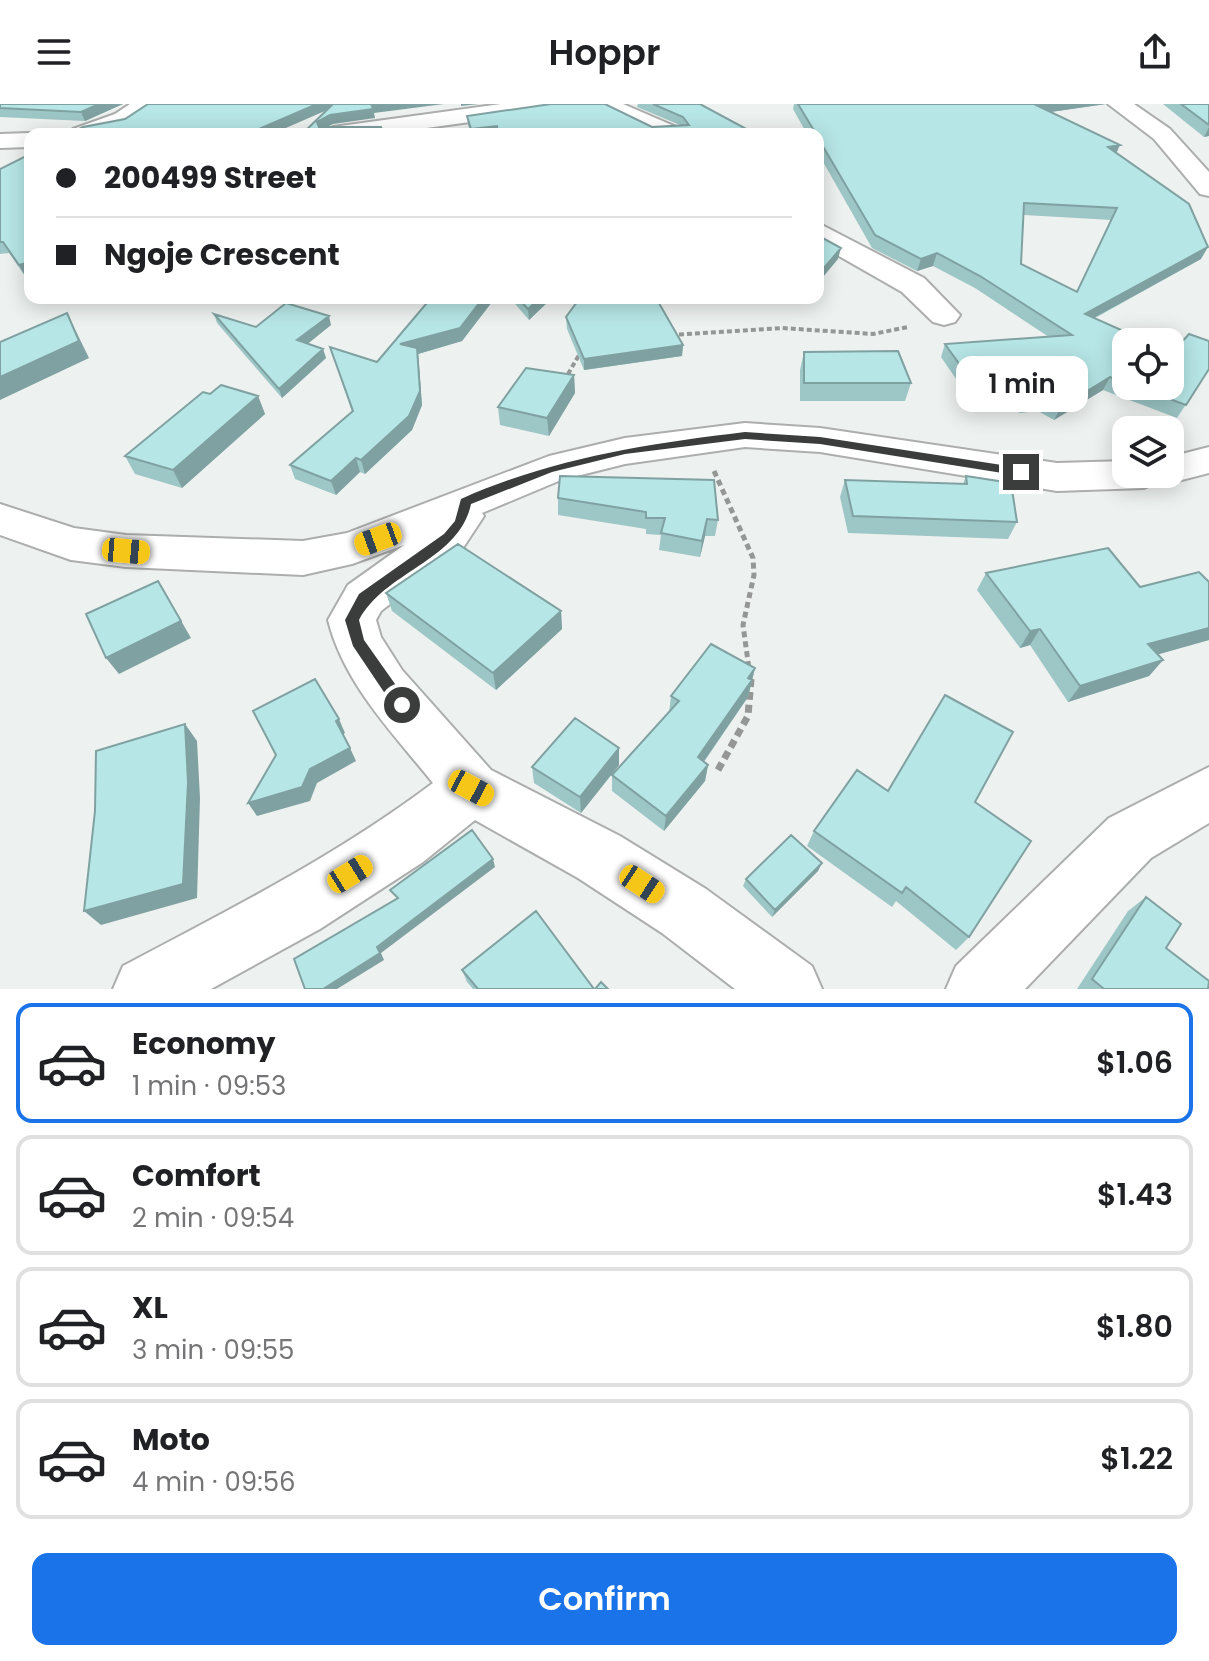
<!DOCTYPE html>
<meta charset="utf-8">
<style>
body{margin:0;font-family:Poppins,sans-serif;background:#f2f2f2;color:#202124;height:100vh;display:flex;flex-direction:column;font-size:30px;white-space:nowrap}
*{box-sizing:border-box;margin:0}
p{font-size:26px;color:#757577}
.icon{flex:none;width:44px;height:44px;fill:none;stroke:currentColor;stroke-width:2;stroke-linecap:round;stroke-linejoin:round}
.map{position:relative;height:885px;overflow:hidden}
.side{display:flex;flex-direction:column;background:#fff;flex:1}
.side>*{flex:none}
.guide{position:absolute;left:24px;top:24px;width:800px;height:176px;border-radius:16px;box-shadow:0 4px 20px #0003;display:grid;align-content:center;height:176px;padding:0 32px;background:#fff}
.buttons{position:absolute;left:1112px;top:224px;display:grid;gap:16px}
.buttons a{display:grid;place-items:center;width:72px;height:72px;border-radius:16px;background:#fff;box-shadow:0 4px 20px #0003;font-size:40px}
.end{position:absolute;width:36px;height:36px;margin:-18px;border:10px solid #3b3d3c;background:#fff;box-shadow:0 0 0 4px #fff}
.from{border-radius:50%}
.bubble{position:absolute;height:56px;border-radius:16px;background:#fff;box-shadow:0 4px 20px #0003;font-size:26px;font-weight:600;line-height:56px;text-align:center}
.car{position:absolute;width:24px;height:48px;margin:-24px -12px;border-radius:10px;box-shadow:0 0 6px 2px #0007;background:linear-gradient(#f5c518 24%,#345 0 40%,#f5c518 0 76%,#345 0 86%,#f5c518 0)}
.guide b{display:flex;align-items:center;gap:28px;height:76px;font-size:30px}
.guide b+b{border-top:2px solid #e0e0e0}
.guide i{width:20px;height:20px;background:#202124}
ul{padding:14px 0 0;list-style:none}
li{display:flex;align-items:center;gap:24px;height:120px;margin:0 16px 12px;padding:0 16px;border:4px solid #e0e0e0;border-radius:16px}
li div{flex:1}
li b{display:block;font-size:30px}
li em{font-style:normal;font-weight:600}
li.active{border-color:#1a73e8}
li>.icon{width:72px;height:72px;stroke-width:1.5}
.action{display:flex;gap:16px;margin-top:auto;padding:16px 32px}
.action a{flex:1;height:92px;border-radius:16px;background:#1a73e8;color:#fff;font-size:32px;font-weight:600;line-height:92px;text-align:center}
header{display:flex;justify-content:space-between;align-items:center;height:104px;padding:0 32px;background:#fff;font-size:36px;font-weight:600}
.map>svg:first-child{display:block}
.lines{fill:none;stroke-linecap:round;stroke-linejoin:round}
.minor-casing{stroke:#abaeac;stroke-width:4}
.path-far2{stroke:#949795;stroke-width:4;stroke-dasharray:5 3;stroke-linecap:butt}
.path-far1{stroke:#949795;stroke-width:5;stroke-dasharray:6 4;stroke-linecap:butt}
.path{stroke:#949795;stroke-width:7;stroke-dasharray:8 5;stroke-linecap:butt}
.minor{fill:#fff;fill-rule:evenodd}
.wall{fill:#9dc6c6;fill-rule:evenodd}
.shaded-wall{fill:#80a1a1}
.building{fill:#b7e6e6;stroke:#80a1a1;stroke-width:2;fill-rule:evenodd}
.route{fill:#3b3d3c}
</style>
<header><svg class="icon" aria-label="menu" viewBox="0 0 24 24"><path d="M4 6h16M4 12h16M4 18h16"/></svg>Hoppr<svg class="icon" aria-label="share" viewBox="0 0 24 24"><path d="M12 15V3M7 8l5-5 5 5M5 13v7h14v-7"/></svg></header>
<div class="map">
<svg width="1209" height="885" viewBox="0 0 1209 885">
<rect width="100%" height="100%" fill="#edf1ef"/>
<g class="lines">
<g class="minor-casing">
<path id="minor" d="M130,0H156C135,27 101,30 69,30L73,25L115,10Z
M501,0H561L550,7L383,30H321L333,23Z
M593,0H623L681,25L685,30H653Z
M1108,0H1134L1170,25L1209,68V92L1200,90L1154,35Z
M0,30L30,29L35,30H30V43L0,44Z
M818,119L924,174L960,211L955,218L944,221L933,218L902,188L818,140Z
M745,319L820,324L1057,359L1126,357V370H1170V353L1209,343V369L1170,379L1160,377L1144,384L1057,387L820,348L745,343L625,360L561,376L482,409L484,412L463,444L381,507L376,516L381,533L402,566L491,666L620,732L706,785L812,862L822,885H735L662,829L578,774L475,716L423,758L320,825L211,885H113L123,862C229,806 336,752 433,679C393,629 344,580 328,516L348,481L404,441L352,460L303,471L126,463L71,456L0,431V400L74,424L126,431L303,437L347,429L549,352L625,334Z
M1209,663V719L1151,754L1025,885H946L956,862L1109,714Z"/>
</g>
<path class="path-far2" d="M671,231L782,224L873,230L908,223
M568,270L579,251L584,250"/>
<path class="path-far1" d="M714,367L753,454L754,471L743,521L749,565"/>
<path class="path" d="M718,666L748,612L751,575"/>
<use href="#minor" class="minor"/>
</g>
<path class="wall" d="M0,0H123L85,17L0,13Z
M638,0H700L751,30H471L468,21L467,12L652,23L680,21L637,3Z
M794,0H1106L1050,8L1117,49L1201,155L1095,214L1126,238V282H1170L1209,265L1177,314L1103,286L1054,316L1038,307L1020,309L983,288H965L941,253L945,240L1049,233L975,184L933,162L917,167L872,144L818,49V30H807L793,5ZM1024,111L1112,116L1077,188L1021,160Z
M1163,0H1209V32L1204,33Z
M0,65L25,172L9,149L0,150Z
M431,194H495L462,237L418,250L422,301L412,326L365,370L360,368L336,391L295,375L290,361L352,308L330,243L377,258Z
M510,194H552L529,216Z
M580,194H805L801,199L658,198L683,241L682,252L584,266L567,225L566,213Z
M214,210L256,223L331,221L307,240L323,245L326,254L282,294L217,219Z
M804,248L911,279L905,297H800V266Z
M574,271L575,289L549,332L500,321L498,303Z
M210,290L258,292L265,310L182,384L135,370L125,352Z
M966,372L1017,418L1008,435L848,429L840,393L845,376L963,380Z
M558,394L718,416L715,432H705L700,453L659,446L661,431L646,430V425L558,411Z
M986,469L1209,536L1158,550L1163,556L1149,572L1068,598L1030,541L1020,544L977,486Z
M386,489L561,507L562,525L496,586L392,507Z
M755,564L748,593L704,658L708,661L705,677L664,727L612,687V671L669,609L671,592Z
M619,644V661L581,709L534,679L532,663Z
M888,687L975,698L969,833L956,846L896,797L892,803L807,742L814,727Z
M818,767L772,813L743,782L746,775Z
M1146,793L1166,844L1208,885H1077L1128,807Z
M462,866L594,885H473L467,878Z"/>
<path class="shaded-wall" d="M99,0H123L85,17L81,8Z
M317,0H341L272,30H247Z
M371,0H444L374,9L375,14L333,20L319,27L317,18L330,11Z
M461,0H479L461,2Z
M1034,0H1106L1030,11Z
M497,22L498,30H472L471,25Z
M1209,23V32L1204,33Z
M1120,41L1115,52L1108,43Z
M1208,143L1201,155L1079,222L1085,210Z
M841,144L838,155L818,179V171Z
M937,149L933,162L917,167L921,155Z
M30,158V171L25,172L19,161Z
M483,194H495L462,237L418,250L422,301L412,326L365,370L361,356L400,240Z
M540,194H552L529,216L528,205Z
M67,209L89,254L0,296V273Z
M329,212L331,221L300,246L297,236Z
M683,241L682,252L584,266V255Z
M323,245L326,254L282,294L279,285Z
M574,271L575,289L549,332L547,314Z
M1110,273L1103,286L1054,316L1061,303Z
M258,292L265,310L182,384L173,366Z
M356,354L360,368L336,391L331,377Z
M707,415L705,432L700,453L702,437Z
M158,477L191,534L119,570L106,554Z
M561,507L562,525L496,586L493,569Z
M1209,524V536L1135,557L1148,540Z
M1040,525L1030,541L1020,544L1030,527Z
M1163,556L1149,572L1068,598L1080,582Z
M755,564L748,593L695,670L698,653Z
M339,615L345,629L342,631L336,617Z
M185,620L197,637L200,694L197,794L101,821L84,807Z
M350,644L356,657L317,679L310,697L257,712L248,699Z
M619,644V661L581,709L580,693Z
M708,661L705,677L664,727L666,712Z
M493,755L495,763L381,849L384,856L337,885H323Z
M822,759L818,767L772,813L775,806Z"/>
<path class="building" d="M0,0H99L81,8L0,4Z
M148,0H317L247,30H69L83,23L125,15Z
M333,0H371L373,5L330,11L317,18L319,23H381L384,30H302Z
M551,0H605L652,23L689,21L683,13L653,0H700L750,27L751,30H498L497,22L471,25L467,12Z
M798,0H1034L1120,41L1108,43L1189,100L1208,143L1085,210L1148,238H1126V279L1110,273L1061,303L1045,294L1026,296L989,275H970L945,240L1072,231L980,172L937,149L921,155L875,131L818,34V30H816ZM1024,99L1117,104L1077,188L1021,160Z
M1181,0H1209V21Z
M30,50V158L19,161L3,138H0V65Z
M818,126L819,132L841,144L818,171Z
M431,194H483L460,224L400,240L417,244L420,287L409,312L361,356L356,354L331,377L290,361L353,307L330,243L377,258Z
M518,194H540L528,205Z
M580,194H656L683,241L584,255L566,213Z
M286,199L329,212L297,236L323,245L279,285L214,210L256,223Z
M67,209L79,237L0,273V238Z
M1189,230L1209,237V265L1186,301L1134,282H1170V248L1172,249Z
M898,247L911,279H804V248Z
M526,264L574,271L547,314L498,303Z
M221,281L258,292L173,366L125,352L203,288L210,290Z
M560,372L714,376L718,416L707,415L702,437L661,429L665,414H646V408L558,394Z
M966,372L1011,379L1017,418L853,412L845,376L967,380Z
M458,440L561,507L493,569L386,489Z
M1108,444L1140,483L1199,468L1209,478V524L1148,540L1163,556L1080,582L1040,525L1030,527L986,469Z
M158,477L181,517L106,554L86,510Z
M711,540L755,564L748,574L752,576L698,653L708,661L666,712L612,671L679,597L671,592Z
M315,575L339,615L336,617L350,644L310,665L302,683L248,699L276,651L253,607Z
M945,591L1013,628L975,698L1031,737L969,833L906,783L902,789L814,727L857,666L888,687Z
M575,614L619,644L580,693L532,663Z
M185,620L188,678L183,780L84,807L95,707L96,647Z
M472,726L493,755L377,843L380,849L323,885H305L294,855L398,794L390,786Z
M791,731L822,759L775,806L746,775Z
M1146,793L1181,820L1166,844L1209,877L1208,885H1104L1092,875Z
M536,807L594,885H478L462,866Z
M601,878L608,885H595Z"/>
<path class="route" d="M745,328L820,333L1021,364L1027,368L1021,372L820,340L745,335L625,350L552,368L471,400C459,457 385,467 359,516L364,536L407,597V606H396L353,542L345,516L359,490L444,430L455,417L461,395C553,354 646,340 745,328Z"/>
</svg>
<div class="buttons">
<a><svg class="icon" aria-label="locate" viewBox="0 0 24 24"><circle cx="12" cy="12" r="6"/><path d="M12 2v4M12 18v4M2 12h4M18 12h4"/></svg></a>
<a><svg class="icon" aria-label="layers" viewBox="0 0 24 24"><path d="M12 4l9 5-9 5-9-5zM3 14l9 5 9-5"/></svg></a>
</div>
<i class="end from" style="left:402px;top:601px"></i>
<i class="end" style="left:1021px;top:368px"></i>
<div class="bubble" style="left:956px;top:252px;width:132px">1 min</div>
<i class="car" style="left:378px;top:435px;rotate:250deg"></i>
<i class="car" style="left:126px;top:447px;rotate:95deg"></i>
<i class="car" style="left:471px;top:684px;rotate:118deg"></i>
<i class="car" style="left:350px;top:770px;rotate:58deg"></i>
<i class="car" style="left:642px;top:780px;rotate:123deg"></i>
<div class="guide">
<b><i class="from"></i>200499 Street</b>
<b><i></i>Ngoje Crescent</b>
</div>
</div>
<section class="side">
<ul>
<li class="active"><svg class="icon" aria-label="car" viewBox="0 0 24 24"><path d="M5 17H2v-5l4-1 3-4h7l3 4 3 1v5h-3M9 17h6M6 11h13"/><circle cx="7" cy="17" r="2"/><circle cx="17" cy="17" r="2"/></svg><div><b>Economy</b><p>1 min · 09:53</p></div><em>$1.06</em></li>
<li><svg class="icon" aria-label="car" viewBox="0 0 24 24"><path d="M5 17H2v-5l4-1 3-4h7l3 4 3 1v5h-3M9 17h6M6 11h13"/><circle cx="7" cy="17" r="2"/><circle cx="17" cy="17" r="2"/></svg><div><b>Comfort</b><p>2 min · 09:54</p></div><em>$1.43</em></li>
<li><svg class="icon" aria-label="car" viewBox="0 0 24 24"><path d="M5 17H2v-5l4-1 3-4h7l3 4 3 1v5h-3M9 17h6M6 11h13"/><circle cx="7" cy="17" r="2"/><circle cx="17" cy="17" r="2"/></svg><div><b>XL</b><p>3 min · 09:55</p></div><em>$1.80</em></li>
<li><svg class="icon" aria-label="car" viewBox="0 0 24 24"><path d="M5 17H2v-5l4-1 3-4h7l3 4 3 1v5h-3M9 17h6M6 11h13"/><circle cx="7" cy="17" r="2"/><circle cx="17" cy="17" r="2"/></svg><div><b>Moto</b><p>4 min · 09:56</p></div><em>$1.22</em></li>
</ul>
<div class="action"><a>Confirm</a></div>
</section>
